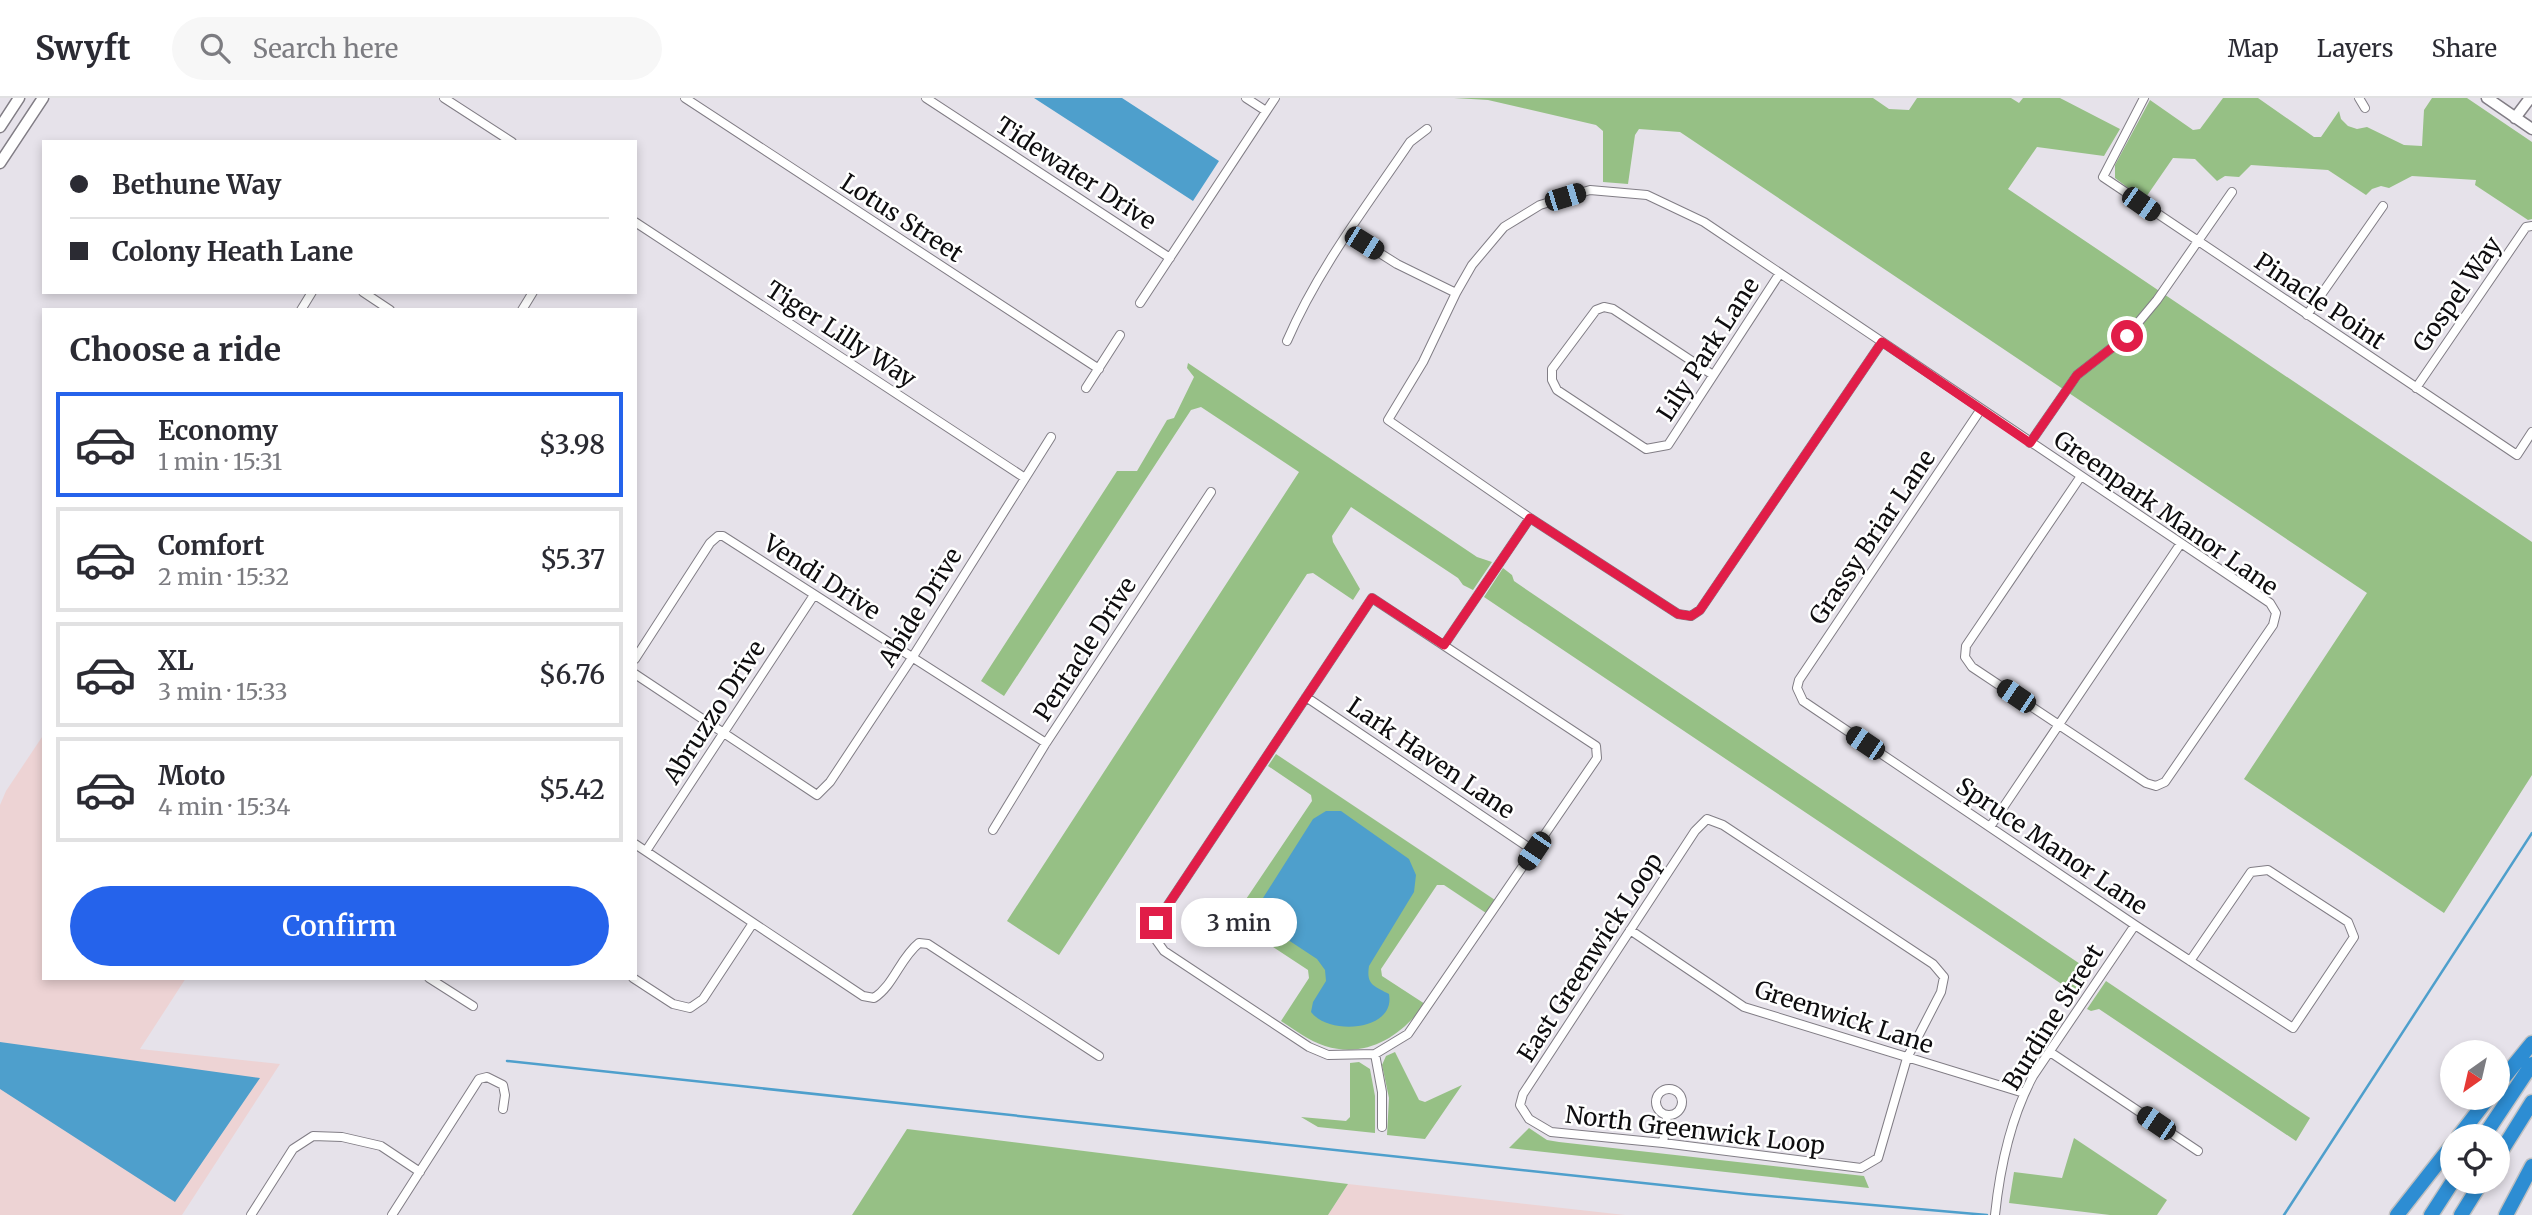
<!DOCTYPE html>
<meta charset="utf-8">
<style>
body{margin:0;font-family:Merriweather,serif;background:#f7f7f7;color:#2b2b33;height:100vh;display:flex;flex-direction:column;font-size:26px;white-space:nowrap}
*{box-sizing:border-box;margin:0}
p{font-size:23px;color:#7c7c81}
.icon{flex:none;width:38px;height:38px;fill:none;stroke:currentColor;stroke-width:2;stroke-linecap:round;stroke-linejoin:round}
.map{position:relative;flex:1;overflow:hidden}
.details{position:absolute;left:42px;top:210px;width:595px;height:672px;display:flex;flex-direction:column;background:#fff;border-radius:0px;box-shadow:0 4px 10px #0003}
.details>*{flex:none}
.guide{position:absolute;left:42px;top:42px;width:595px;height:154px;border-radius:0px;box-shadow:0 4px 10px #0003;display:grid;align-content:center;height:154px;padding:0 28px;background:#fff}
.needle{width:46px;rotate:214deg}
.tools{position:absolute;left:2440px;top:942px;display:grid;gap:14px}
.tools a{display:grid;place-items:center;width:70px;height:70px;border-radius:50%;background:#fff;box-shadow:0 4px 10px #0003;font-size:35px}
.end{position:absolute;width:32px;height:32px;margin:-16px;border:9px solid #e11d48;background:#fff;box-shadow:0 0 0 4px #fff}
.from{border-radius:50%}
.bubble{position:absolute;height:49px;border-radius:24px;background:#fff;box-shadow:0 4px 10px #0003;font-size:23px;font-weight:600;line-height:49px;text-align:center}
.car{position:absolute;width:21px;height:42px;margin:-21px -10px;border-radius:9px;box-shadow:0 0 5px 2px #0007;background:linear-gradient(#222 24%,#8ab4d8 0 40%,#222 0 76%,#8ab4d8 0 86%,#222 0)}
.guide b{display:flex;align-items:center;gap:24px;height:66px;font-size:26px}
.guide b+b{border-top:2px solid #e1e1e2}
.guide i{width:18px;height:18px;background:#2b2b33}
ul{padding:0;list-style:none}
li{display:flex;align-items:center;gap:21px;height:105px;margin:0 14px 10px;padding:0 14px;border:4px solid #e1e1e2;border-radius:0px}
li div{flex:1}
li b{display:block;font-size:26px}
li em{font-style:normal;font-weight:600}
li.current{border-color:#2563eb}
li>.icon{width:63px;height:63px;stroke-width:1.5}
h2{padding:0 28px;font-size:32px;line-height:84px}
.cta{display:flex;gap:14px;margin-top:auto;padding:14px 28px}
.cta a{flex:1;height:80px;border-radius:42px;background:#2563eb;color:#fff;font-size:28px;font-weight:600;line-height:80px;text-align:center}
header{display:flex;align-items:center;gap:42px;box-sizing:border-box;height:98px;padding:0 35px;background:#fff;border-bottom:2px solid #e1e1e2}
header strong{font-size:33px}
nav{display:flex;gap:38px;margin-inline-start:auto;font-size:24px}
.search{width:490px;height:63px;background:#f7f7f7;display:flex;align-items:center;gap:18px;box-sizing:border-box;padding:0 24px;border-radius:38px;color:#7c7c81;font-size:26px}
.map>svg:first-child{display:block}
.commercial{fill:#edd3d4}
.green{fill:#96c085}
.water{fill:#4e9fcc}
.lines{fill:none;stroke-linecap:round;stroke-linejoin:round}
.stream{stroke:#4e9fcc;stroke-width:2.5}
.street-casing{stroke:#817d85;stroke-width:10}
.secondary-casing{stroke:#817d85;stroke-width:13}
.highway-casing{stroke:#c0c0c1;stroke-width:17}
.street{stroke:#fff;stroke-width:8}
.secondary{stroke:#fff;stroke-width:10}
.highway{stroke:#2d8dd3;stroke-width:14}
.route{stroke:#e11d48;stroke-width:9}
.labels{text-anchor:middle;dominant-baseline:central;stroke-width:5;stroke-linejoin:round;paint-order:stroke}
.street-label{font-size:24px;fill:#0e0d0f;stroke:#fff}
</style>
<header>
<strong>Swyft</strong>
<div class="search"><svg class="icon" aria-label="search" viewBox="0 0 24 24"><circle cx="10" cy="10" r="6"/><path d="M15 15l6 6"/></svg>Search here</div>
<nav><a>Map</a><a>Layers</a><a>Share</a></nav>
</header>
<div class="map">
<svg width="2532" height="1117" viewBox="0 0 2532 1117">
<rect width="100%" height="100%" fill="#e6e2ea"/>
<path class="commercial" d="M44,636V880H186L140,951L280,966L182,1117H0V707L6,693Z
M1348,1086L1625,1117H1328Z"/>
<path class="green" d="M1454,0H1873L1889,11L1909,12L1917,0H2011L2019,5L2023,0H2060L2120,31L2104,58L2037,49L2008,91L2532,444V677L2444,815L2244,681L2367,495L1680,34L1639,31L1635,37L1628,86L1603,84V33L1596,27L1488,2Z
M2223,0H2258L2314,39H2321L2339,13L2341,21L2348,28L2357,31L2367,29L2404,47L2422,48L2424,12L2432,0H2467L2532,44V121L2528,122L2475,87L2476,82L2412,78L2389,90L2381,88L2372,91L2366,97L2328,72L2251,67L2239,79L2225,78L2217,83L2195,61L2173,60L2144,102L2115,80V67L2150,2L2193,32L2200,31Z
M1188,265L1477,459L1492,464L1473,492L1463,487L1458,480L1351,409L1332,438L1333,444L1360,491L1353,502L1313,475L1307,476L1059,857L1007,823L1299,374L1201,309L1191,312L1004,598L981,583L1117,373H1137L1167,322L1174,320L1194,279L1187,270Z
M1503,470L1512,477L1514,483L1527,492L2092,874L2075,895L1484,499Z
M1276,656L1495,802L1486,815L1444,787H1437L1381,871L1382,878L1425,906C1401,938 1367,961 1325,948C1309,943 1295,932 1281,923L1309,880L1308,872L1232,822L1312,703L1311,697L1268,668Z
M2106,883L2310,1020L2296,1043L2099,911L2091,913L2087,911Z
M1395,954L1419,1002L1425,1004L1462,987L1425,1041L1387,1037L1389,1000L1382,967L1386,958Z
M1359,964L1370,971L1375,998V1035L1318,1029L1301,1019L1346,1023L1350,1019V965Z
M1529,1030L1547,1042L1559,1044L1864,1078L1869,1090L1509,1050Z
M907,1031L1348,1086L1328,1117H852Z
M2074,1040L2167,1102L2157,1117H2110L2009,1105L2014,1074L2062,1080Z"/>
<path class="water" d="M1034,0H1122L1219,63L1193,103Z
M1326,713H1341L1409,761L1416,777L1414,794L1369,868C1366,887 1374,888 1389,896C1396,933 1329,938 1311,914L1313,904L1326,883L1325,872L1317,861L1270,830L1262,817L1263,800L1313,721Z
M0,944L260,980L175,1104L0,991Z"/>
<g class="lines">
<path class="stream" d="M507,963L1746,1096L1987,1117
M2284,1117L2532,735"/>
<g class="street-casing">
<path id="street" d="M444,0L512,44
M685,0L1099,271
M926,0L1170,160
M1246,0L1266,13
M2144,0L2103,79L2517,357L2532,334
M2359,0L2365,10
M635,124L1025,380
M1348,135L1397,166L1456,195
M363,194L390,212
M1140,205L1275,0
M301,212L312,194
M522,212L533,194
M2307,217L2383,108
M1287,243C1318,171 1366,109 1410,44L1427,31
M1882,244L1700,512L1691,518L1678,516L1530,420L1388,322L1423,264L1456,195L1472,167L1504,129L1540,107L1590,92L1647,97L1704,124L2270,505L2276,515L2273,527L2165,684L2156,688L2146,685L1972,569L1965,559L1966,548L2081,378
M1713,277L1613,211L1604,209L1596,212L1552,271V282L1557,292L1646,351L1668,347L1780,175
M1086,290L1120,237
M2416,290L2526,129L2532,128
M1981,311L1799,582L1797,590L1803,603L2135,827L2293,930L2354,839L2348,824L2268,772L2251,774L2190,863
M2030,345L2077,277L2127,238L2157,202L2232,94
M1372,500L1596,648L1597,660L1408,936L1375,956L1328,957L1309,949L1164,853L1154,839L1156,825Z
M1444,547L1530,420
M635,561L710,445L718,438H723L1046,645
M635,576L817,697L830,684L912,560L1051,339
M1306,599L1534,753
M1707,721L1723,727L1933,866L1944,879L1941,894L1907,960L1878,1060L1861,1070L1663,1045L1551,1034L1529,1021L1520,1007L1523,996L1695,733Z
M1990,729L2181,445
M993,732L1046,645L1211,394
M635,746L863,898L874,900C894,887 900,860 919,845L928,846L1099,958
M646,753L814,497
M1630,832L1744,909L2024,995
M429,880L473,908
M633,880L673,906L690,910L703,901L753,825
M2050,954L2198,1053
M1375,956L1382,994V1029
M1656 1004a13 13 0 1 1 26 0a13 13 0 1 1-26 0Z
M1663,1045L1667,1018
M251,1117L293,1051L313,1038L342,1039L381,1048L420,1074
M392,1117L479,981L487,979L503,987L505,997L503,1011
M1995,1117C2000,1069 2010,1021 2033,978L2135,827"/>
</g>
<g class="secondary-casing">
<path id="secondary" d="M2487,0L2532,31
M2515,20L2530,0
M0,29L19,0
M0,65L43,0"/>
</g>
<g class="highway-casing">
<path id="highway" d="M2497,988L2532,945
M2459,1038L2489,999
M2484,1038L2532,966
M2497,1060L2532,1004
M2397,1117L2452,1047
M2431,1117L2453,1083
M2461,1117L2482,1083
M2506,1117L2532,1068"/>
</g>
<use href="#street" class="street"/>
<use href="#secondary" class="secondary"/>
<use href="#highway" class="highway"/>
</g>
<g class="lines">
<path class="route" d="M1156,825L1372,500L1444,547L1530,420L1678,516L1691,518L1700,512L1882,244L2030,345L2077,277L2127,238"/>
</g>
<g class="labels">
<g class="street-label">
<text transform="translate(1076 75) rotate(33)">Tidewater Drive</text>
<text transform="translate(902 120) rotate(33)">Lotus Street</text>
<text transform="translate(2457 196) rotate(-55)">Gospel Way</text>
<text transform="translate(2320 203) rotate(34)">Pinacle Point</text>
<text transform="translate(841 236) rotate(33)">Tiger Lilly Way</text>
<text transform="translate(1708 251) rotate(-57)">Lily Park Lane</text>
<text transform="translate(2166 415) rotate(35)">Greenpark Manor Lane</text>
<text transform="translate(1872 439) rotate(-56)">Grassy Briar Lane</text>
<text transform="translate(822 479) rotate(33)">Vendi Drive</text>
<text transform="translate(920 509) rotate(-58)">Abide Drive</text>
<text transform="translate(1085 551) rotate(-57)">Pentacle Drive</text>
<text transform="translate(714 614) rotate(-57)">Abruzzo Drive</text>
<text transform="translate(1431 660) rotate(34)">Lark Haven Lane</text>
<text transform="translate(2052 748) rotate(34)">Spruce Manor Lane</text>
<text transform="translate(1590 859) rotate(-57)">East Greenwick Loop</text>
<text transform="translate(1844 919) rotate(18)">Greenwick Lane</text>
<text transform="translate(2053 919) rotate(-58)">Burdine Street</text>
<text transform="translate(1695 1032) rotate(7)">North Greenwick Loop</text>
</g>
</g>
</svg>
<div class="tools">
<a><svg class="needle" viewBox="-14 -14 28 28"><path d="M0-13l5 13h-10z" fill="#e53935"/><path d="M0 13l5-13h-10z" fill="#7c7c81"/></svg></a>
<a><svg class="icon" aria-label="locate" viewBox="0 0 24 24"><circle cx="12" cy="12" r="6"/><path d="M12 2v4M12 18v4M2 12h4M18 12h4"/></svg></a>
</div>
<i class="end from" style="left:2127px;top:238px"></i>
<i class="end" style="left:1156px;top:825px"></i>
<div class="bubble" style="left:1181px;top:800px;width:116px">3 min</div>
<i class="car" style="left:1565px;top:99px;rotate:73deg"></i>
<i class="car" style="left:2141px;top:106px;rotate:125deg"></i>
<i class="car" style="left:1364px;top:145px;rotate:122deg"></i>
<i class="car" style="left:2016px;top:598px;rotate:304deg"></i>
<i class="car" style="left:1865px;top:645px;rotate:304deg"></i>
<i class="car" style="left:1534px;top:753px;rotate:214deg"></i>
<i class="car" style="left:2156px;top:1025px;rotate:304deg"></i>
<div class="guide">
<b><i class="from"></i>Bethune Way</b>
<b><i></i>Colony Heath Lane</b>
</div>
<section class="details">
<h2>Choose a ride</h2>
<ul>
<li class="current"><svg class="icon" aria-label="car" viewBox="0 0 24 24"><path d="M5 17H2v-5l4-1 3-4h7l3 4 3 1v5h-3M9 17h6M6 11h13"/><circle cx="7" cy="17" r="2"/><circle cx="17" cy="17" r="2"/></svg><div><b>Economy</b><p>1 min · 15:31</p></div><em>$3.98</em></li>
<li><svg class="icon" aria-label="car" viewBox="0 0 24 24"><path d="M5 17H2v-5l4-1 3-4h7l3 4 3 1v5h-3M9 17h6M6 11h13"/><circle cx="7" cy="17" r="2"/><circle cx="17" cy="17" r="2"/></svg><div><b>Comfort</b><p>2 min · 15:32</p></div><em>$5.37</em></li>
<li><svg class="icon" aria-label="car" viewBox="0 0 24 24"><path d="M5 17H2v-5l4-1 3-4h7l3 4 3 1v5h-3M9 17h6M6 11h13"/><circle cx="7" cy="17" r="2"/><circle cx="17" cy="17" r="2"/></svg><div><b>XL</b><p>3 min · 15:33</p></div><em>$6.76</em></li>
<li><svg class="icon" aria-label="car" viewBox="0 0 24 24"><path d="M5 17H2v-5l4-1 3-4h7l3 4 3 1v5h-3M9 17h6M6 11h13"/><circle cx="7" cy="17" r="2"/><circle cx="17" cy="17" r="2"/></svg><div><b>Moto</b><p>4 min · 15:34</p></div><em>$5.42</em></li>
</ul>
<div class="cta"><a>Confirm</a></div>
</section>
</div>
